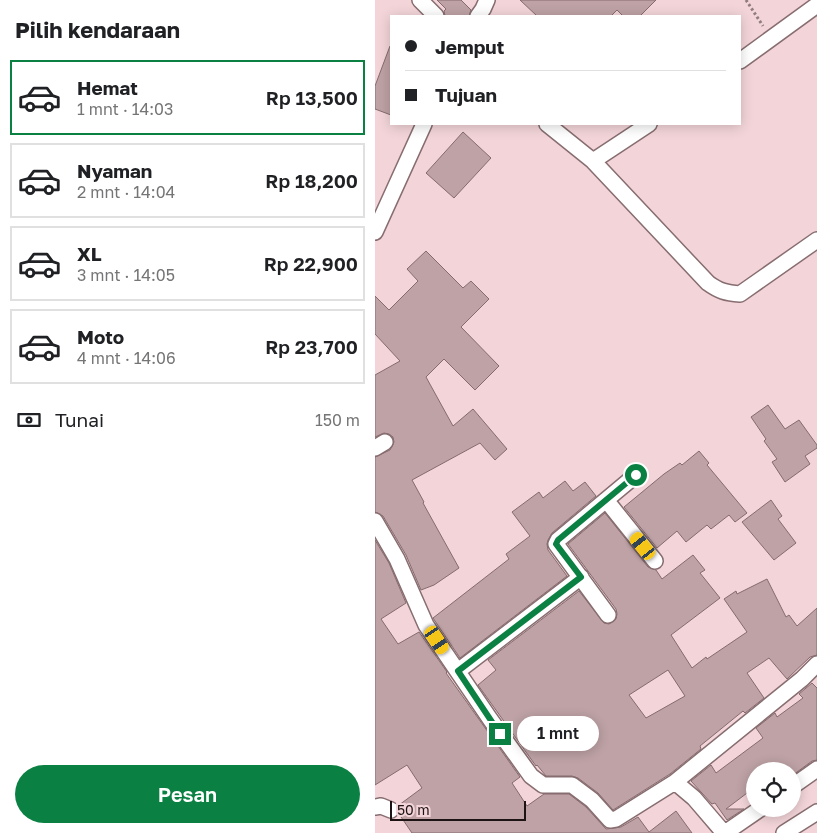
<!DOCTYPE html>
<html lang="id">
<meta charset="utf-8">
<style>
body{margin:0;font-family:"Golos Text",sans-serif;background:#f6f6f6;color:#202124;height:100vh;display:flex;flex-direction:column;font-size:19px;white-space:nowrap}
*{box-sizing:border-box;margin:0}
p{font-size:16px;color:#757577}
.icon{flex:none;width:28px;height:28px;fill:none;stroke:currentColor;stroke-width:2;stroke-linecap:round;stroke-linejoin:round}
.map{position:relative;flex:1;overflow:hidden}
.panel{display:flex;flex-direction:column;background:#fff;width:375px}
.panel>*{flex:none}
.guide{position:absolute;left:15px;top:15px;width:351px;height:110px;border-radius:0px;box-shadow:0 2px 12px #0003;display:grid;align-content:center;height:110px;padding:0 15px;background:#fff}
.buttons{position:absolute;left:371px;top:762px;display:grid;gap:10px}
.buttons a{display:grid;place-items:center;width:55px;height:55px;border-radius:50%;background:#fff;box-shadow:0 2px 12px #0003;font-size:25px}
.scale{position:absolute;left:15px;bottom:12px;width:136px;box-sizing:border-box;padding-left:5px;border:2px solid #1d1314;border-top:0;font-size:14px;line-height:18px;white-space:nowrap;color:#1d1314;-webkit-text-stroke:4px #f3d5d9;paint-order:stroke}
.end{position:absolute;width:22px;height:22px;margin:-11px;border:6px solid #0b8043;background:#fff;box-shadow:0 0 0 2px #fff}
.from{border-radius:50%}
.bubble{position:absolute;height:35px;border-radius:18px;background:#fff;box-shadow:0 2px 12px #0003;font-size:16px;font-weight:600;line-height:35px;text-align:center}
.car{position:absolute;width:15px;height:30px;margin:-15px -8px;border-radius:6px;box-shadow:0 0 4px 1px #0007;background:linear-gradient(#f5c518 24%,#345 0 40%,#f5c518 0 76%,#345 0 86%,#f5c518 0)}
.guide b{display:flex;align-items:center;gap:18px;height:48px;font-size:19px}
.guide b+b{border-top:1px solid #e0e0e0}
.guide i{width:12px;height:12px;background:#202124}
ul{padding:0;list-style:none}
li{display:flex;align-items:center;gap:15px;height:75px;margin:0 10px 8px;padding:0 5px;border:2px solid #e0e0e0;border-radius:0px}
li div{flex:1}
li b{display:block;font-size:19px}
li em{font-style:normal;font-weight:600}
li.active{border-color:#0b8043}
li>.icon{width:45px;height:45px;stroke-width:1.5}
h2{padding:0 15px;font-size:22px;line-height:60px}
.pay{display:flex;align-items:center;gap:12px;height:55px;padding:0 15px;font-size:19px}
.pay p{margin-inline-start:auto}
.primary-button{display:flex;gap:10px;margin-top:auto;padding:10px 15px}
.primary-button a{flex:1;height:58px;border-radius:30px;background:#0b8043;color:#fff;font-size:20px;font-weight:600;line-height:58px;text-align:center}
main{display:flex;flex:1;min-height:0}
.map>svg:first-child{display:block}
.building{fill:#bea2a5;stroke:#856b6e;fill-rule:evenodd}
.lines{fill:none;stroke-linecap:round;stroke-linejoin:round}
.minor-casing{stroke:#876d70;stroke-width:18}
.path{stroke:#917c7e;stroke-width:3;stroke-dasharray:2.5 2.5;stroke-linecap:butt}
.minor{stroke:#fff;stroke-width:15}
.route{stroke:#0b8043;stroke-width:6}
</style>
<main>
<section class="panel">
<h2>Pilih kendaraan</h2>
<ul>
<li class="active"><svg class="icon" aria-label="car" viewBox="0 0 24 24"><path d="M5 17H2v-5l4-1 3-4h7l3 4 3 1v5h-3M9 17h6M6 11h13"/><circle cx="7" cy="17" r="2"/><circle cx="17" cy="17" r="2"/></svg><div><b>Hemat</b><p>1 mnt · 14:03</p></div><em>Rp 13,500</em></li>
<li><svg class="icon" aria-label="car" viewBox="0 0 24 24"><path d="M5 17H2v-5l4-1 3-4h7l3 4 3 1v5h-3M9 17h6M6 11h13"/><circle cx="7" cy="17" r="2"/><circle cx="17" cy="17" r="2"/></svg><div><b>Nyaman</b><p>2 mnt · 14:04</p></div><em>Rp 18,200</em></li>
<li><svg class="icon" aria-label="car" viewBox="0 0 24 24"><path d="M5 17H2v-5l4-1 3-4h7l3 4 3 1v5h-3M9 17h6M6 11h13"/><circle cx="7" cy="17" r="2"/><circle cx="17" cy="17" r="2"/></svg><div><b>XL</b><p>3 mnt · 14:05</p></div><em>Rp 22,900</em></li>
<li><svg class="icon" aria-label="car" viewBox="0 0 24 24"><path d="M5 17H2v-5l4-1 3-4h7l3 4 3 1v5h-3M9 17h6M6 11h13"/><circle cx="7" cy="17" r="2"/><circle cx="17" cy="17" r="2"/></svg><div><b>Moto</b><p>4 mnt · 14:06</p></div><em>Rp 23,700</em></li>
</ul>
<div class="pay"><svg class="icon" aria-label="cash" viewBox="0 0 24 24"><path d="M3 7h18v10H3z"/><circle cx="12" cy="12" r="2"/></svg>Tunai<p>150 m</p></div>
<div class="primary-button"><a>Pesan</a></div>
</section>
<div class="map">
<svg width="442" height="833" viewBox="0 0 442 833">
<rect width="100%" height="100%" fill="#f3d5d9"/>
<path class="building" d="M62,0H86L96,10L94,16H70L69,11L71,9Z
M145,0H281L265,16H248L242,10L236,16H162Z
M15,46L16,47V115L0,109V86Z
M88,132L116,158L79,198L51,173Z
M51,251L88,288L96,281L114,299L86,327L124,366L100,390L69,359L51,377L78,426L98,409L132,449L120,460L105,443L37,480L49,502L48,503L84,568L59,585L46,590L31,555L8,516L0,512V457L15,450L19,442L18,437L14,434L9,433L0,437V375L25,361L0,334V296L14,310L43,281L32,269Z
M393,405L410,429L424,420L442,445V448L430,456L435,464L410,482L397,462L402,459L389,441L391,439L376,417Z
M324,451L334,463L332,465L372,513L360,522L354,515L336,529L332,525L311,542L302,531L282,548L249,507L289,474L305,463L307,465Z
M190,481L198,491L210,482L221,496L177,533L173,540L172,544L173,550L192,576L85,658L58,618L134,559L131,554L155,536L137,512L164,492L168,498Z
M396,500L407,516L403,519L421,543L399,560L367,522Z
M230,513L273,567L281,570L287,579L318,555L330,570L325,573L345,598L296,635L317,668L331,657L332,659L372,632L349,599L361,591L362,594L392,579L411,617L414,615L422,626L442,608V655L435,657L412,679L394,658L372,673L389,698L370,713L368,711L325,746L326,749L295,774L238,810L223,793L203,778L197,776H171L162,765L161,766L103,685L121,670L113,660L204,591L229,623L234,624L241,619L242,614L241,609L193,544ZM293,670L310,696L271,718L254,695Z
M0,540L14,563L31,603L6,619L23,644L44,632L72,672L71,673L145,777L137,783L152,806L169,794H194L211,807L231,829L246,827L263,817L274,832L301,811L317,833H37L24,814V805L47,788L32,765L0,785Z
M437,683L442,688V760L437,761L418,775V771H380V787L351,809H369L352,820L340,803L337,804L316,781L336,765L341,773L388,738L381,728L400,713L402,717L428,698L424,694Z"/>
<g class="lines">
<g class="minor-casing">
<path id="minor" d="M45,0L61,16
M103,16L108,9L112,0
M365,61L442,5
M172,124L218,161L333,283C344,291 351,293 365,294L442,240
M218,161L274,124
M0,232L49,124
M0,448L10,442
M231,500L280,561
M0,521L22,559L51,625L115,719L156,776L168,785H197L217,800L235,820L241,819L300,782L427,679L442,664
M233,615L181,544L183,540L261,475
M83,671L206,577
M300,782L319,798L349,833
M418,786L442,769
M0,807L6,806L16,810
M350,833L385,809
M409,833L442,812"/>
</g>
<path class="path" d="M371,0L388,26"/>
<use href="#minor" class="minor"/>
</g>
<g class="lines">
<path class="route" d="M125,734L83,671L206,577L184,548L181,544L183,540L261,475"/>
</g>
</svg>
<div class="buttons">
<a><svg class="icon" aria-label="locate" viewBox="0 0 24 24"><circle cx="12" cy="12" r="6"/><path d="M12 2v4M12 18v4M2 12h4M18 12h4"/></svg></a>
</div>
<div class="scale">50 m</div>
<i class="end from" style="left:261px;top:475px"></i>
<i class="end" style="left:125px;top:734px"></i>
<div class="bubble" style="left:142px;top:716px;width:82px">1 mnt</div>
<i class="car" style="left:268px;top:546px;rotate:321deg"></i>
<i class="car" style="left:62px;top:640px;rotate:146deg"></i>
<div class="guide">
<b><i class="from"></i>Jemput</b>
<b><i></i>Tujuan</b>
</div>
</div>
</main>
